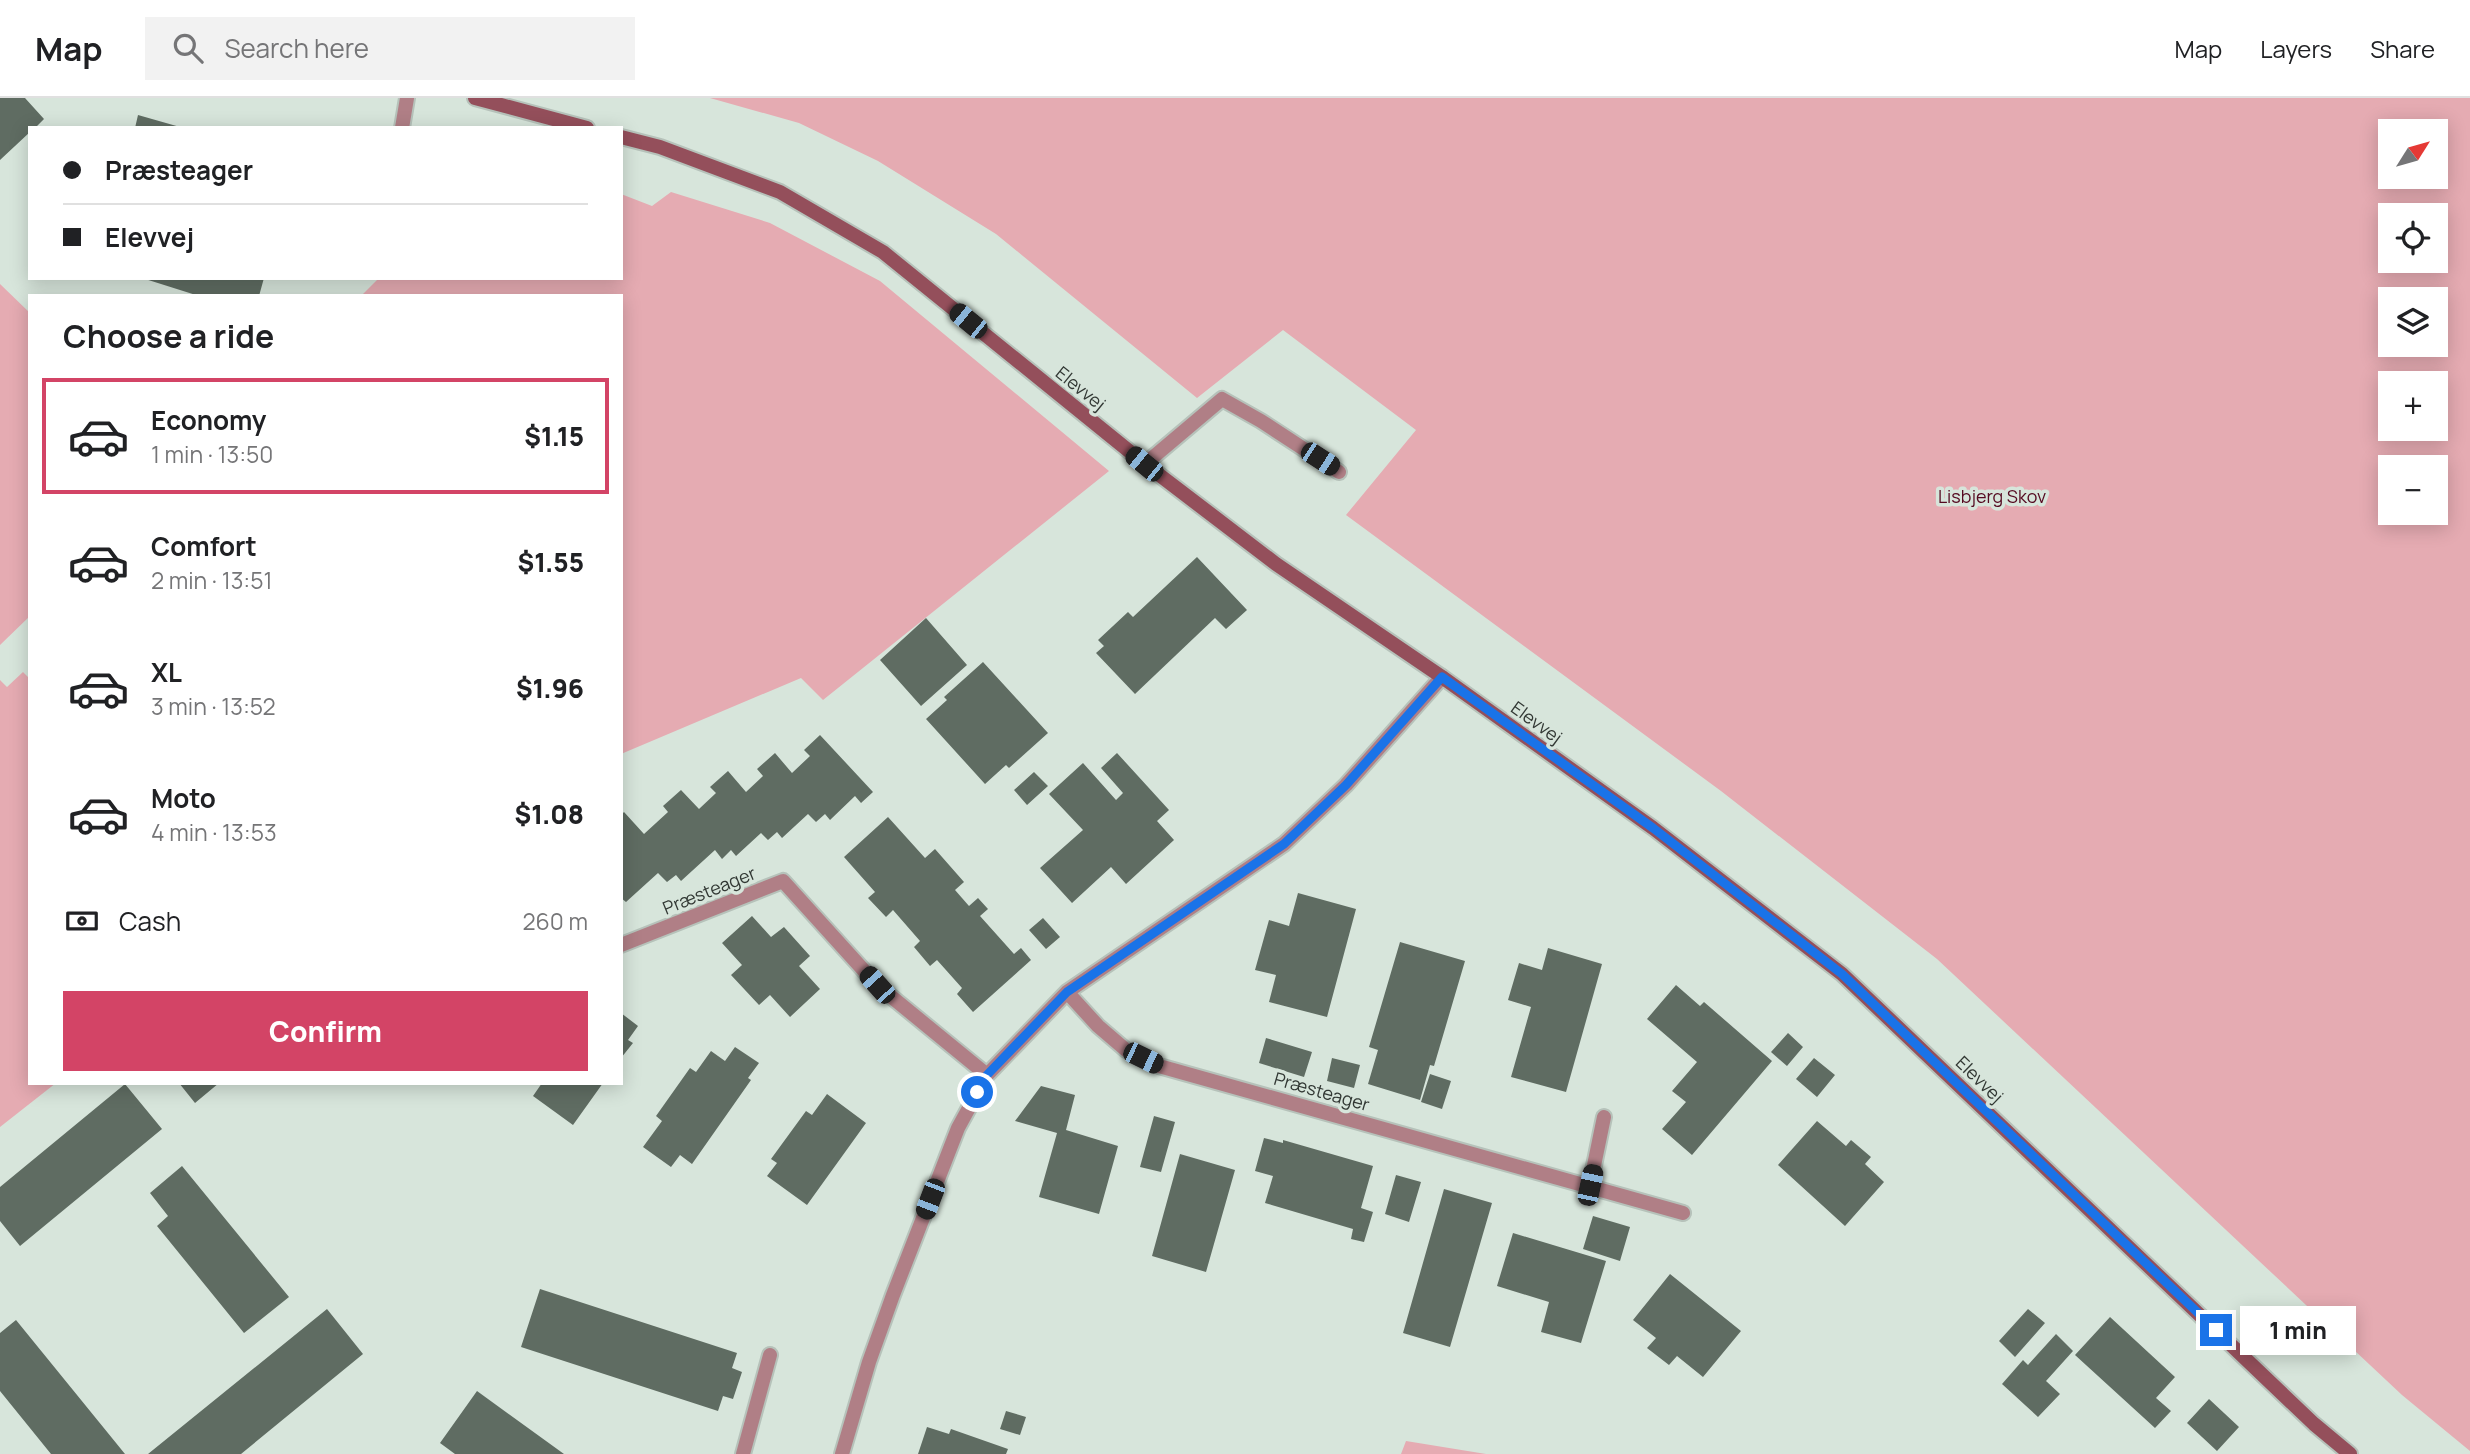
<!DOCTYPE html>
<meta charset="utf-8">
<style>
body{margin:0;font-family:Manrope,sans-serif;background:#f2f2f2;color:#202124;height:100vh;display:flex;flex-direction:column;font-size:26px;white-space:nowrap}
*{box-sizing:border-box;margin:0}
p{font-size:23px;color:#757577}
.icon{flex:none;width:38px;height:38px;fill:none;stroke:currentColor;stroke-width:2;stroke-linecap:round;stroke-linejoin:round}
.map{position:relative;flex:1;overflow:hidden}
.details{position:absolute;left:28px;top:196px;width:595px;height:791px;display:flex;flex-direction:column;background:#fff;border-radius:0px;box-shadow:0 4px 18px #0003}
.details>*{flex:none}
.banner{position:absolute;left:28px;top:28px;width:595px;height:154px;border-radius:0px;box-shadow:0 4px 18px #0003;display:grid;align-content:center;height:154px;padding:0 35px;background:#fff}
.needle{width:46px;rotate:53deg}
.controls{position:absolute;left:2378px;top:21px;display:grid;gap:14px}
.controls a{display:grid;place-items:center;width:70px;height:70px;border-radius:0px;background:#fff;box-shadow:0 4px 18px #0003;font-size:35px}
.end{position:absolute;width:32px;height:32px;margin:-16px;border:9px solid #1a73e8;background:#fff;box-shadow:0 0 0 4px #fff}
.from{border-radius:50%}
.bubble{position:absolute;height:49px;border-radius:0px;background:#fff;box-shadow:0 4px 18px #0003;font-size:23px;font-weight:800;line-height:49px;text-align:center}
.car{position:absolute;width:21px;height:42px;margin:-21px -10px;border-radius:9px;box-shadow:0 0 5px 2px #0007;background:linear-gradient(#222 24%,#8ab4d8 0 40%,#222 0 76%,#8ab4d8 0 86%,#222 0)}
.banner b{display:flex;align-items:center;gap:24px;height:66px;font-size:26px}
.banner b+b{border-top:2px solid #e0e0e0}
.banner i{width:18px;height:18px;background:#202124}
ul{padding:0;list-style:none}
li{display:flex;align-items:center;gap:21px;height:116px;margin:0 14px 10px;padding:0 21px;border:4px solid transparent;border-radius:0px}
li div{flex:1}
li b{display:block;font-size:26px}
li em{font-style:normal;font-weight:800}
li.selected{border-color:#d34466}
li>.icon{width:63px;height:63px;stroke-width:1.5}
h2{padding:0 35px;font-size:32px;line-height:84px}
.pay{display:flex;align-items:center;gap:18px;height:77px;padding:0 35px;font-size:26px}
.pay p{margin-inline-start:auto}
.button{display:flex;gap:14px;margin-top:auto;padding:14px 35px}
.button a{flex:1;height:80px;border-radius:0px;background:#d34466;color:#fff;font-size:28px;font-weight:800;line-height:80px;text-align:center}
header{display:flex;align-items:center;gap:42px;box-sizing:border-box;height:98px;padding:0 35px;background:#fff;border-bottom:2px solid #e0e0e0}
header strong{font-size:33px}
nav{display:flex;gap:38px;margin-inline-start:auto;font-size:24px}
.search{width:490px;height:63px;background:#f2f2f2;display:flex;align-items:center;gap:18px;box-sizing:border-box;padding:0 24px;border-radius:0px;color:#757577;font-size:26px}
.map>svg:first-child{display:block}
.green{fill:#e5abb2;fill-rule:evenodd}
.building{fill:#5f6c62}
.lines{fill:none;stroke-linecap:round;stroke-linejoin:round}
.lane-casing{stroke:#b6c2ba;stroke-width:18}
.street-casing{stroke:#b6c2ba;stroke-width:18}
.secondary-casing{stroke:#b6c2ba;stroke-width:18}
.lane{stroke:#b07f86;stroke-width:14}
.street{stroke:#b07f86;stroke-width:14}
.secondary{stroke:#944f5b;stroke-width:14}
.route{stroke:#1a73e8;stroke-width:9}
.labels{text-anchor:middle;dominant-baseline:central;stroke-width:7;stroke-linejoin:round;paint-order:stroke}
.street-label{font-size:18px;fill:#323834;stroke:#d7e5db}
.park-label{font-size:18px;fill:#550920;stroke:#d7e5db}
</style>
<header>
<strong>Map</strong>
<div class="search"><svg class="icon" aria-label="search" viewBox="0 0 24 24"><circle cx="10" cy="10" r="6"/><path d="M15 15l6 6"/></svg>Search here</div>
<nav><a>Map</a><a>Layers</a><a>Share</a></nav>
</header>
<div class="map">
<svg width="2470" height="1356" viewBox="0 0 2470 1356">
<rect width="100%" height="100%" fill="#d7e5db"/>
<path class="green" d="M710,0H2470V1353L2402,1297L1937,861L1721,693L1346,417L1416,332L1283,232L1197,300L996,136L878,63L799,25ZM2436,33V79H2390V33ZM2436,117V163H2390V117ZM2436,201V247H2390V201ZM2436,285V331H2390V285ZM2436,369V415H2390V369Z
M671,94L770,125L880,183L1109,373L823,602L801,580L621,656V198H361L379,180H621V96L652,108Z
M0,186L30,215V518L0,547Z
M23,574L30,581V985H56L0,1029V582L7,589Z
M1406,1343L1486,1356H1401Z"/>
<path class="building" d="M0,0H25L44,21L35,30H30V34L0,62Z
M138,17L180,29V30H135Z
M142,180H264L259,198H199Z
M1197,459L1247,512L1226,531L1215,520L1135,596L1096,555L1104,548L1098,542L1128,514L1133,519Z
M926,520L967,567L921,608L880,562Z
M983,564L1048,635L1009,670L1006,667L985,686L926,621L947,602L944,599Z
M820,637L873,694L861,705L855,698L830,722L825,716L816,724L808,716L782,740L777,734L768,742L761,735L736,758L731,752L722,761L715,752L681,783L676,777L667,784L658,775L626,804L621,800V717L624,714L644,736L668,714L663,708L681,692L699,711L716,695L710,689L728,673L746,694L763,678L757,671L775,655L792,675L810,658L804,652Z
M1117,655L1169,712L1157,723L1174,742L1126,786L1111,769L1072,805L1040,770L1083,732L1049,696L1083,665L1116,702L1123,695L1101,670Z
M1034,674L1048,688L1027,707L1014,692Z
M888,719L925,760L935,751L964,784L955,792L969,808L978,800L988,811L980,818L1014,856L1021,850L1031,862L973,914L957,896L962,890L937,862L930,868L914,849L920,843L893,812L886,819L868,800L875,794L844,759Z
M1298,795L1356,811L1327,919L1269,904L1276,877L1255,872L1269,822L1289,828Z
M752,818L771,839L784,829L810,858L799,868L820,891L790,919L770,897L759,907L731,877L742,867L722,845Z
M1043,820L1060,839L1046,851L1029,832Z
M1400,844L1465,863L1434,968L1430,967L1420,1002L1368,986L1378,952L1369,949Z
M1548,850L1602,866L1566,994L1511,979L1531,909L1508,902L1519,865L1542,872Z
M1676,887L1700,908L1704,904L1772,963L1692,1057L1662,1031L1686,1004L1672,993L1697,964L1647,921Z
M621,915L638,928L628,942L633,945L621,960Z
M1788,935L1803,949L1787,968L1771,954Z
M1266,940L1312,954L1304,979L1259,965Z
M735,949L759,965L748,980L751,982L692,1066L680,1057L671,1069L643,1049L662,1023L656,1018L690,970L696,974L711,953L725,963Z
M1332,960L1360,967L1354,990L1327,983Z
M1814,960L1835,977L1817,999L1796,981Z
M1430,976L1451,983L1442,1011L1421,1004Z
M179,985H219L195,1005Z
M542,985H603L573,1027L533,998Z
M125,986L162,1031L20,1148L0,1123V1089Z
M1041,988L1075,997L1066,1032L1118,1048L1099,1116L1039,1099L1057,1035L1015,1023Z
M827,996L866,1025L807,1107L767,1078L777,1065L771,1061L806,1013L812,1017Z
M1154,1018L1175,1024L1161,1074L1140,1069Z
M1817,1023L1846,1048L1851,1042L1871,1059L1865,1066L1884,1084L1845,1128L1778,1067Z
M1264,1040L1283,1045V1042L1373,1068L1361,1110L1373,1114L1364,1144L1351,1141L1353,1131L1265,1105L1273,1078L1255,1073Z
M1180,1056L1235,1072L1206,1174L1152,1158Z
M182,1068L289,1199L244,1235L157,1128L168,1118L150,1095Z
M1396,1077L1421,1084L1409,1124L1385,1116Z
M1444,1091L1492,1105L1450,1249L1403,1235Z
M1593,1118L1630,1129L1620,1163L1583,1151Z
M1513,1135L1606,1163L1581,1245L1541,1234L1549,1204L1497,1188Z
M1670,1176L1741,1233L1703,1279L1677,1258L1669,1267L1647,1250L1656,1240L1633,1222Z
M540,1191L737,1255L732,1270L742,1274L733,1301L723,1298L718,1313L521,1249Z
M327,1211L363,1256L241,1356H148Z
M2028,1211L2045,1225L2015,1259L1999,1243Z
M2110,1219L2175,1279L2156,1300L2171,1313L2155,1330L2075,1257Z
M16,1222L125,1356H51L0,1293V1235Z
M2056,1236L2073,1253L2046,1283L2060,1296L2038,1319L2002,1286L2023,1262L2028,1267Z
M477,1293L564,1356H455L440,1345Z
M2209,1301L2239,1329L2217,1353L2187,1325Z
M1006,1313L1026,1319L1020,1337L1000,1331Z
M927,1329L949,1336L951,1331L1008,1351L1006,1356H918Z"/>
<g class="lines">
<g class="lane-casing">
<path id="lane" d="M402,30L407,0
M1145,366L1222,301L1261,323L1339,374
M743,1356L770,1257"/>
</g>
<g class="street-casing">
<path id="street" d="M621,847L783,783L877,887L987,977
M1067,894L1098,928L1126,952L1159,968L1683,1115
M1590,1087L1604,1019
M842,1356L869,1264L893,1197L958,1030L987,977L1067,894L1284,746L1346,687L1442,579"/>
</g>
<g class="secondary-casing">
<path id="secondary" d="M475,0L587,30
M621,39L660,49L780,94L883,154L1145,366L1276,466L1442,579L1653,730L1842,876L2314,1326L2350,1356"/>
</g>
<use href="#lane" class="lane"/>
<use href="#street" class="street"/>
<use href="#secondary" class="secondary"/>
</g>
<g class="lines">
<path class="route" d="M977,994L987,977L1067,894L1284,746L1346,687L1442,579L1653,730L1842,876L2216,1232"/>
</g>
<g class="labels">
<g class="street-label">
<text transform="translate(1081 290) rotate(39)">Elevvej</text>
<text transform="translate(1537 624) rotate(36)">Elevvej</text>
<text transform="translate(709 792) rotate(-22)">Præsteager</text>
<text transform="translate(1980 981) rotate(44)">Elevvej</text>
<text transform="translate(1322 993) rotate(16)">Præsteager</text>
</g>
<g class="park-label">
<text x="1992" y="398">Lisbjerg Skov</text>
</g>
</g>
</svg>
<div class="controls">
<a><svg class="needle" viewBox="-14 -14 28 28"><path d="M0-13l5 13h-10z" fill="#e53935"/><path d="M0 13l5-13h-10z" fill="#757577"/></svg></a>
<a><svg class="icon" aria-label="locate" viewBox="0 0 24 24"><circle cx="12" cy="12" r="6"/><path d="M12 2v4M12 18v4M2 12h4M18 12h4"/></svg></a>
<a><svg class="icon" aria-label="layers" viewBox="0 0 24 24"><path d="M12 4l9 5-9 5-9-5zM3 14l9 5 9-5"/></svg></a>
<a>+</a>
<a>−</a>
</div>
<i class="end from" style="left:977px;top:994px"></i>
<i class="end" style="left:2216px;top:1232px"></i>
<div class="bubble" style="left:2240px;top:1208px;width:116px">1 min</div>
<i class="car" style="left:968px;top:223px;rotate:309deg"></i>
<i class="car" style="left:1320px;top:361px;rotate:123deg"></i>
<i class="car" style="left:1144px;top:366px;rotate:309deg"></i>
<i class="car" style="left:877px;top:887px;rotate:318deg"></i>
<i class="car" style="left:1143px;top:960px;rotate:116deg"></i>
<i class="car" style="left:1590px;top:1087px;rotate:12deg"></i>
<i class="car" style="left:930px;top:1101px;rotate:201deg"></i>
<div class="banner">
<b><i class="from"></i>Præsteager</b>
<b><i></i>Elevvej</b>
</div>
<section class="details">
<h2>Choose a ride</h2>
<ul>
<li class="selected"><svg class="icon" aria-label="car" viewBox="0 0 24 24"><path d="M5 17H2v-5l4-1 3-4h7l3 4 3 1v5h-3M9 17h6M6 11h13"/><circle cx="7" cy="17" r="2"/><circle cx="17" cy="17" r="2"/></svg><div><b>Economy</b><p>1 min · 13:50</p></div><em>$1.15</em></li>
<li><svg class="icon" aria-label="car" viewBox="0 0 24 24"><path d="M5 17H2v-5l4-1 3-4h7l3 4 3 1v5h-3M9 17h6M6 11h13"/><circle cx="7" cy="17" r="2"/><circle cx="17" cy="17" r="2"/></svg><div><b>Comfort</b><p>2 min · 13:51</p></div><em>$1.55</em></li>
<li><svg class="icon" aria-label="car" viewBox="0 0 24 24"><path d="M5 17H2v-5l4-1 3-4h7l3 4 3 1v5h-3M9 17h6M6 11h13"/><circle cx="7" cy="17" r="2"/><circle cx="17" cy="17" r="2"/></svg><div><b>XL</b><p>3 min · 13:52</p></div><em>$1.96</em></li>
<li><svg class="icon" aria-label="car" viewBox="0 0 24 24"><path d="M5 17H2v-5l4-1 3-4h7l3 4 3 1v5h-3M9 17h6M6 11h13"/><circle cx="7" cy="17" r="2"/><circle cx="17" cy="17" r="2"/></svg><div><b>Moto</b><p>4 min · 13:53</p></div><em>$1.08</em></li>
</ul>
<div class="pay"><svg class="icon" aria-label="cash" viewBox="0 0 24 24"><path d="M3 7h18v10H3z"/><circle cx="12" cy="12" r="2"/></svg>Cash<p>260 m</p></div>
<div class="button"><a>Confirm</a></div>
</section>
</div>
